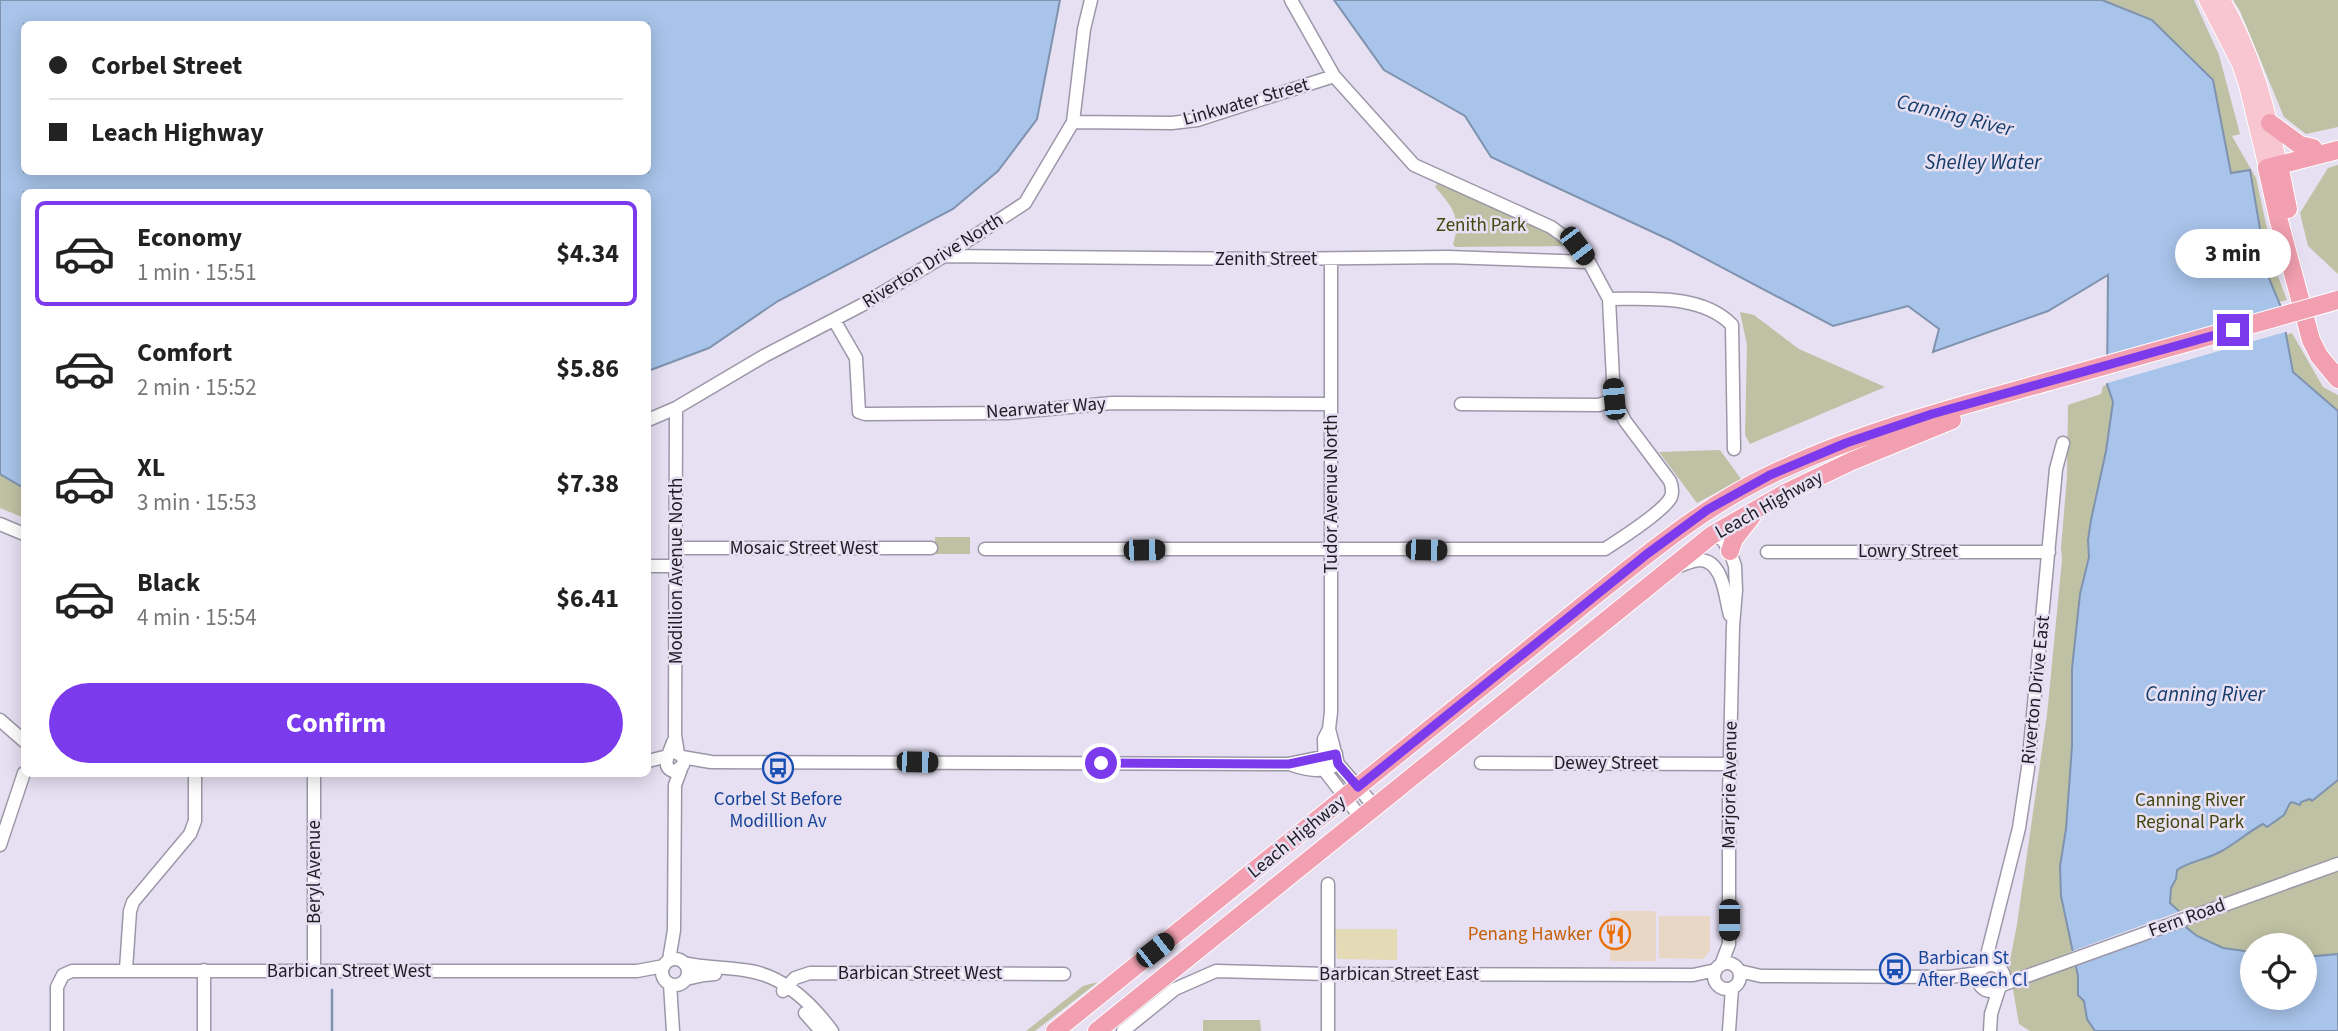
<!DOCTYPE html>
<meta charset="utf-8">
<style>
body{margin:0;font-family:"Source Sans 3",sans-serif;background:#f2f2f2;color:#222;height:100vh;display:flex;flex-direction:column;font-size:26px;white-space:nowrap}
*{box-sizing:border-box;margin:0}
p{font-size:23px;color:#767676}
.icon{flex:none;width:38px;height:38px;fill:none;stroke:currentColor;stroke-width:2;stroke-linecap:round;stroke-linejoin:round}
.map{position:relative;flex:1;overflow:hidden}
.side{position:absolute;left:21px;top:189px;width:630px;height:588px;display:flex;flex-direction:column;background:#fff;border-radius:10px;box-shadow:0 4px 18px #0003}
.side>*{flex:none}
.hud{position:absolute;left:21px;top:21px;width:630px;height:154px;border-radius:10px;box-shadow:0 4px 18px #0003;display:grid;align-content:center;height:154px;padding:0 28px;background:#fff}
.fabs{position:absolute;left:2240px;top:933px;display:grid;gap:14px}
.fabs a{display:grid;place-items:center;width:77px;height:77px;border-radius:50%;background:#fff;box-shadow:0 4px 18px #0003;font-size:35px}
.end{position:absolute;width:32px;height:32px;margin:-16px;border:9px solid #7c3aed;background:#fff;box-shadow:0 0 0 4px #fff}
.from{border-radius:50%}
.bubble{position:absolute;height:49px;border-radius:24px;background:#fff;box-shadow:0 4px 18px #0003;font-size:23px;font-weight:700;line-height:49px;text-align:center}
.car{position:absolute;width:21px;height:42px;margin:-21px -10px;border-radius:9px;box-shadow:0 0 5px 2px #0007;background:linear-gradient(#222 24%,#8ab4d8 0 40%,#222 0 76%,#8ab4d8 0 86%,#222 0)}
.hud b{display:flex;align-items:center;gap:24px;height:66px;font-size:26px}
.hud b+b{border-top:2px solid #e0e0e0}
.hud i{width:18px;height:18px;background:#222}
ul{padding:12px 0 0;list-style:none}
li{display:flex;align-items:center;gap:21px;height:105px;margin:0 14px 10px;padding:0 14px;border:4px solid transparent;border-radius:10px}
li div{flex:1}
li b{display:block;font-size:26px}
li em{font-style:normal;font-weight:700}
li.selected{border-color:#7c3aed}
li>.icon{width:63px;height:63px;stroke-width:1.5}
.cta{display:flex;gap:14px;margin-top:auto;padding:14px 28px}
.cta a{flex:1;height:80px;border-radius:42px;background:#7c3aed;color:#fff;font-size:28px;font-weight:700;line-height:80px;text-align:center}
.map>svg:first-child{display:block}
.commercial{fill:#e8d7c5}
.green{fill:#bfc1a4;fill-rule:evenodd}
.sand{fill:#e4dab5}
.water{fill:#a8c4ea;stroke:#7f92ae;stroke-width:2;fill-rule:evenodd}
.pier{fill:#e6e0f2}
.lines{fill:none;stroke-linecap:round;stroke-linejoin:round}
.stream{stroke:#7f92ae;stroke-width:2.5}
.minor-casing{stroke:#9c97a8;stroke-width:15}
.major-casing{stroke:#fff;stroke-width:18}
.highway-casing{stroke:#fff;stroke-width:20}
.minor{stroke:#fff;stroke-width:12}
.major{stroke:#f7c6d0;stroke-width:16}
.highway{stroke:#f2a0b1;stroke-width:18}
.highway-bridge-casing{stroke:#fff;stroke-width:20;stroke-linecap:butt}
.highway-bridge{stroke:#f2a0b1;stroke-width:18}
.route{stroke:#7c3aed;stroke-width:9}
.labels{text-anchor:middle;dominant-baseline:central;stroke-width:5;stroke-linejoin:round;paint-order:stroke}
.street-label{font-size:19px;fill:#1f1d23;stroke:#e6e0f2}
.park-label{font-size:19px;fill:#454711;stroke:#e6e0f2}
.transit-label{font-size:19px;fill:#164399;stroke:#e6e0f2}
.food-label{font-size:19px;fill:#c56008;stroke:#e6e0f2;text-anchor:end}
.water-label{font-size:21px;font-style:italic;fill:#153c6a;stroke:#e6e0f2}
</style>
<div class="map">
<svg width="2338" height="1031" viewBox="0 0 2338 1031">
<rect width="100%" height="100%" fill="#e6e0f2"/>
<path class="commercial" d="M1610,911H1653L1656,913V961H1610Z
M1659,916H1710V951L1703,959L1659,958Z"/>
<path class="green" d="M2102,0H2194L2219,55L2240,134L2232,136L2256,178L2277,274L2287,300L2279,302L2268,276L2250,171L2232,174L2213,80L2152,20Z
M2233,0H2338V127L2306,134L2284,117L2240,11Z
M2338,165V274L2308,246L2300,213L2328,168Z
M1438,183L1447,185C1471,196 1555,227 1566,246L1455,247L1453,244C1462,218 1452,206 1435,187Z
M1740,312L1754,315L1799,349L1885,387L1750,444L1745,435L1747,345Z
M2292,333L2323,387L2338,395V1031H2030L2019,1024L2009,966L2017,924L2047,715L2062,560L2061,548L2067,477L2068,405L2101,394L2103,386ZM2252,945H2305V998H2252Z
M1720,450L1741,479L1697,503L1659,452Z
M0,474L24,488V518L0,508Z
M935,537H970V554H935Z
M1098,982L1035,1031H1026L1083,986Z
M1203,1020H1260L1261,1031H1203Z"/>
<path class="sand" d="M1335,929H1397V960L1337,959Z"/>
<path class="water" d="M0,0H1060L1037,119L998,171L953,209L778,301L709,348L648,371V192H24V488L0,474ZM648,24V172H24V24Z
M1334,0H2102L2152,20L2213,80L2231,173L2250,170L2268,276L2281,307L2293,372L2338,411V780L2312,801L2310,799L2301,802L2300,805L2292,802L2290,803L2284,815L2267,827L2263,824C2248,832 2235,844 2220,852C2205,860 2190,861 2177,870L2176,879L2171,888L2170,903L2180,912L2187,928L2197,936L2223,948L2252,952V998H2305V957L2338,954V1031H2095L2087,1019L2084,1001L2078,995V976L2061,896L2060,866L2066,829L2072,746V669L2080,594L2089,557L2088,540L2091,520L2106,451L2113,402L2107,384L2108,275L2048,311L1933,352L1939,329L1908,306L1833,326L1672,241L1491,157L1465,116L1384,70Z"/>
<path class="pier" d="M2285,307L2289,331L2104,384V359Z
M2183,910L2186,916L2073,966L2070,952Z"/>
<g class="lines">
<path class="stream" d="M332,1031V990"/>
<g class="minor-casing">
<path id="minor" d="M1073,122L1172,123L1197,120L1334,76
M945,256L1264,259L1448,257L1589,262
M1331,259V712L1329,729L1324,739L1325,771L1361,818
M1609,299C1649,299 1702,294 1732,325L1734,449
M834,320L856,358L859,412L865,414L1007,413L1112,403L1331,404
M1461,404L1599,405L1614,399
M676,408L675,735L678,754
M648,420L676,408L764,356L862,305L944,256L1025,203L1073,122L1084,29L1091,0
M0,524L24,534
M1712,535L1722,539L1730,551L1735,566L1736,590L1733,626L1729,797V944L1721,965
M676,548H931
M985,549H1605C1619,540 1665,510 1671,497C1673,491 1672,486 1670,481L1625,421L1614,399L1609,299L1589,262L1577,246L1551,227L1414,165L1334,76L1291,0
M1767,552H2049
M648,566H676
M1679,566C1685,564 1693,560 1700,560C1724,561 1725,598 1730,615
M0,720L24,741
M1329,729L1338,764L1375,807
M673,742C670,753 659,767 675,772L683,765
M682,757L711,762L1288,764L1336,754
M648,761L668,756
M1481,763L1731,764
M1292,765C1304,769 1320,773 1332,767
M0,845L24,773
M1328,884V1031
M662 972a13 13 0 1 1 26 0a13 13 0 1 1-26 0Z
M669,960L674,930L675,785L681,769
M684,963C706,968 728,967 750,971C785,977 812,1004 832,1031
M1714 976a13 13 0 1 1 26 0a13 13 0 1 1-26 0Z
M1978 978a13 13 0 1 1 26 0a13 13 0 1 1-26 0Z
M1984,967L2019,828L2028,768L2056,469L2063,443
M126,969L130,911L133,902L190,834L195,821V774
M314,970V774
M1739,971L1761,976L1949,977L1979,973
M686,979L704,975L715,974
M670,984L673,1031
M2002,985L2338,864
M783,991L795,978L810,973L1064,974
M805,1013L821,1031
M57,1031V987L63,975L72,971H637L664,966
M204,1031V970
M1123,1031L1175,989L1216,971L1329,974L1693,975L1716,970
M1729,1031L1732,988
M1990,1031L1991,1014L1999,989"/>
</g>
<g class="major-casing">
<path id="major" d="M2207,0L2240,64L2247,85L2267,168
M2222,0C2253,54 2266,105 2279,165"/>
</g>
<g class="highway-casing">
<path id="highway" d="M2270,123L2300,145L2313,148
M2338,150L2267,168L2279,221L2311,340L2319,356L2338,379
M2279,165L2288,209
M1730,551L1734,539L1752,516
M1055,1031L1592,598C1649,553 1706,505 1772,474C1860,432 1956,407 2050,381
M1097,1031L1712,535L1787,492L1852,461L1952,420"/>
</g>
<use href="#minor" class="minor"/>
<use href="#major" class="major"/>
<use href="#highway" class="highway"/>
<g class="highway-bridge-casing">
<path id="highway-bridge" d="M2050,381L2338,300"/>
</g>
<use href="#highway-bridge" class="highway-bridge"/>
</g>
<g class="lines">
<path class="route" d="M1101,763L1289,764L1336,754L1338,764L1358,787L1647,554L1707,510L1770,475L1846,443L1932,414L2233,330"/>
</g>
<defs>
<g id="bus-ring" transform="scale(1.575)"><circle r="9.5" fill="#e6e0f2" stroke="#1a4fb4" stroke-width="1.5"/><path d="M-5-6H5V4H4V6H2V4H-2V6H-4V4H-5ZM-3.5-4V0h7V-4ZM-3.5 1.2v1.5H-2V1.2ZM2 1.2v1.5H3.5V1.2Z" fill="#1a4fb4"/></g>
<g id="restaurant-ring" transform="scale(1.575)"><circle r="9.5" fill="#e6e0f2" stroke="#e8710a" stroke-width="1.5"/><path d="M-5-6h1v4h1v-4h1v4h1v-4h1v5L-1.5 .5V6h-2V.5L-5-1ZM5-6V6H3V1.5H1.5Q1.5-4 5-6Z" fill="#e8710a"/></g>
</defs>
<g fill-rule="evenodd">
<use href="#bus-ring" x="778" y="768"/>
<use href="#restaurant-ring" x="1615" y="934"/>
<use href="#bus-ring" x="1895" y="969"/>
</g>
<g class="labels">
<g class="street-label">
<text transform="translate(1246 102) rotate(-16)">Linkwater Street</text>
<text x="1266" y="259">Zenith Street</text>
<text transform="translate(933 261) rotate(-32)">Riverton Drive North</text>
<text transform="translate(1046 408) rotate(-4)">Nearwater Way</text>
<text transform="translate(1331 494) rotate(-90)">Tudor Avenue North</text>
<text transform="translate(1769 505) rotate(-29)">Leach Highway</text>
<text x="804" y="548">Mosaic Street West</text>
<text x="1908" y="551">Lowry Street</text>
<text transform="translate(676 571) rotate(-90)">Modillion Avenue North</text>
<text transform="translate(2036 690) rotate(-84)">Riverton Drive East</text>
<text x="1606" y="763">Dewey Street</text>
<text transform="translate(1730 785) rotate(-89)">Marjorie Avenue</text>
<text transform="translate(1297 837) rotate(-39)">Leach Highway</text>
<text transform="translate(314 872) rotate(-90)">Beryl Avenue</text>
<text transform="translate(2187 918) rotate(-20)">Fern Road</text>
<text x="349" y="971">Barbican Street West</text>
<text x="920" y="973">Barbican Street West</text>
<text x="1399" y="974">Barbican Street East</text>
</g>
<g class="park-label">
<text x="1481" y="225">Zenith Park</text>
<text x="2190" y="800">Canning River<tspan x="2190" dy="22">Regional Park</tspan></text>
</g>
<g class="transit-label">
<text x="778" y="799">Corbel St Before<tspan x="778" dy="22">Modillion Av</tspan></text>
<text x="1918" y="958" text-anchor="start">Barbican St<tspan x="1918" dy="22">After Beech Cl</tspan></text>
</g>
<g class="food-label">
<text x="1592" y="934">Penang Hawker</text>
</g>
<g class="water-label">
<text transform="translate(1955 115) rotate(14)">Canning River</text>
<text x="1983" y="162">Shelley Water</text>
<text x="2205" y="694">Canning River</text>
</g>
</g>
</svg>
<div class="fabs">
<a><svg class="icon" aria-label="locate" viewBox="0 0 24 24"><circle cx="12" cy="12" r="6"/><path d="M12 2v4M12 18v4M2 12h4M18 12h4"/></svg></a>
</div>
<i class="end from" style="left:1101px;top:763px"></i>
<i class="end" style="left:2233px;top:330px"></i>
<div class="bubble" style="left:2175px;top:229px;width:116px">3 min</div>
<i class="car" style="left:1577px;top:246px;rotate:143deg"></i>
<i class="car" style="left:1614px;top:399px;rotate:355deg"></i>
<i class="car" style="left:1144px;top:550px;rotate:89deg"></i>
<i class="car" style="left:1426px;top:550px;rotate:91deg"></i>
<i class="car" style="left:917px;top:762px;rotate:91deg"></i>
<i class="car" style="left:1729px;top:920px;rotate:180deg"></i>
<i class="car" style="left:1155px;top:950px;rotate:52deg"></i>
<div class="hud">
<b><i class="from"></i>Corbel Street</b>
<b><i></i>Leach Highway</b>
</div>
<section class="side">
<ul>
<li class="selected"><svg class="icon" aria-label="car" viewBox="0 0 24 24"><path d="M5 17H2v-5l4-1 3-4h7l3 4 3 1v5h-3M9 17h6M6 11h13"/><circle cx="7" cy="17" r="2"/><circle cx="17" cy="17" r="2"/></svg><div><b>Economy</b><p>1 min · 15:51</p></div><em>$4.34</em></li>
<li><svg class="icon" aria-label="car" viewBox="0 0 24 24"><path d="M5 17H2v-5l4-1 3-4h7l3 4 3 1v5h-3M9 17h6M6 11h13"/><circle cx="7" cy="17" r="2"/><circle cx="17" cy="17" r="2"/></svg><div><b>Comfort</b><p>2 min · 15:52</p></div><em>$5.86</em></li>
<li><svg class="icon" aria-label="car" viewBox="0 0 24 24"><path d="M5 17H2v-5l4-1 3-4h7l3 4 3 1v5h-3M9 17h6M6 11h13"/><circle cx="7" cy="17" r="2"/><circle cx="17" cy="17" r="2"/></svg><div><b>XL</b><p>3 min · 15:53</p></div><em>$7.38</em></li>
<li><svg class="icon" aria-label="car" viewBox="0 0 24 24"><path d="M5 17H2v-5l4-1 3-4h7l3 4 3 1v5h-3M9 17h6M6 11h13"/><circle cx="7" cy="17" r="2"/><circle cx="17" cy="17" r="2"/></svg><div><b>Black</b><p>4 min · 15:54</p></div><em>$6.41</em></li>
</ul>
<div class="cta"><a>Confirm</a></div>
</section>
</div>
